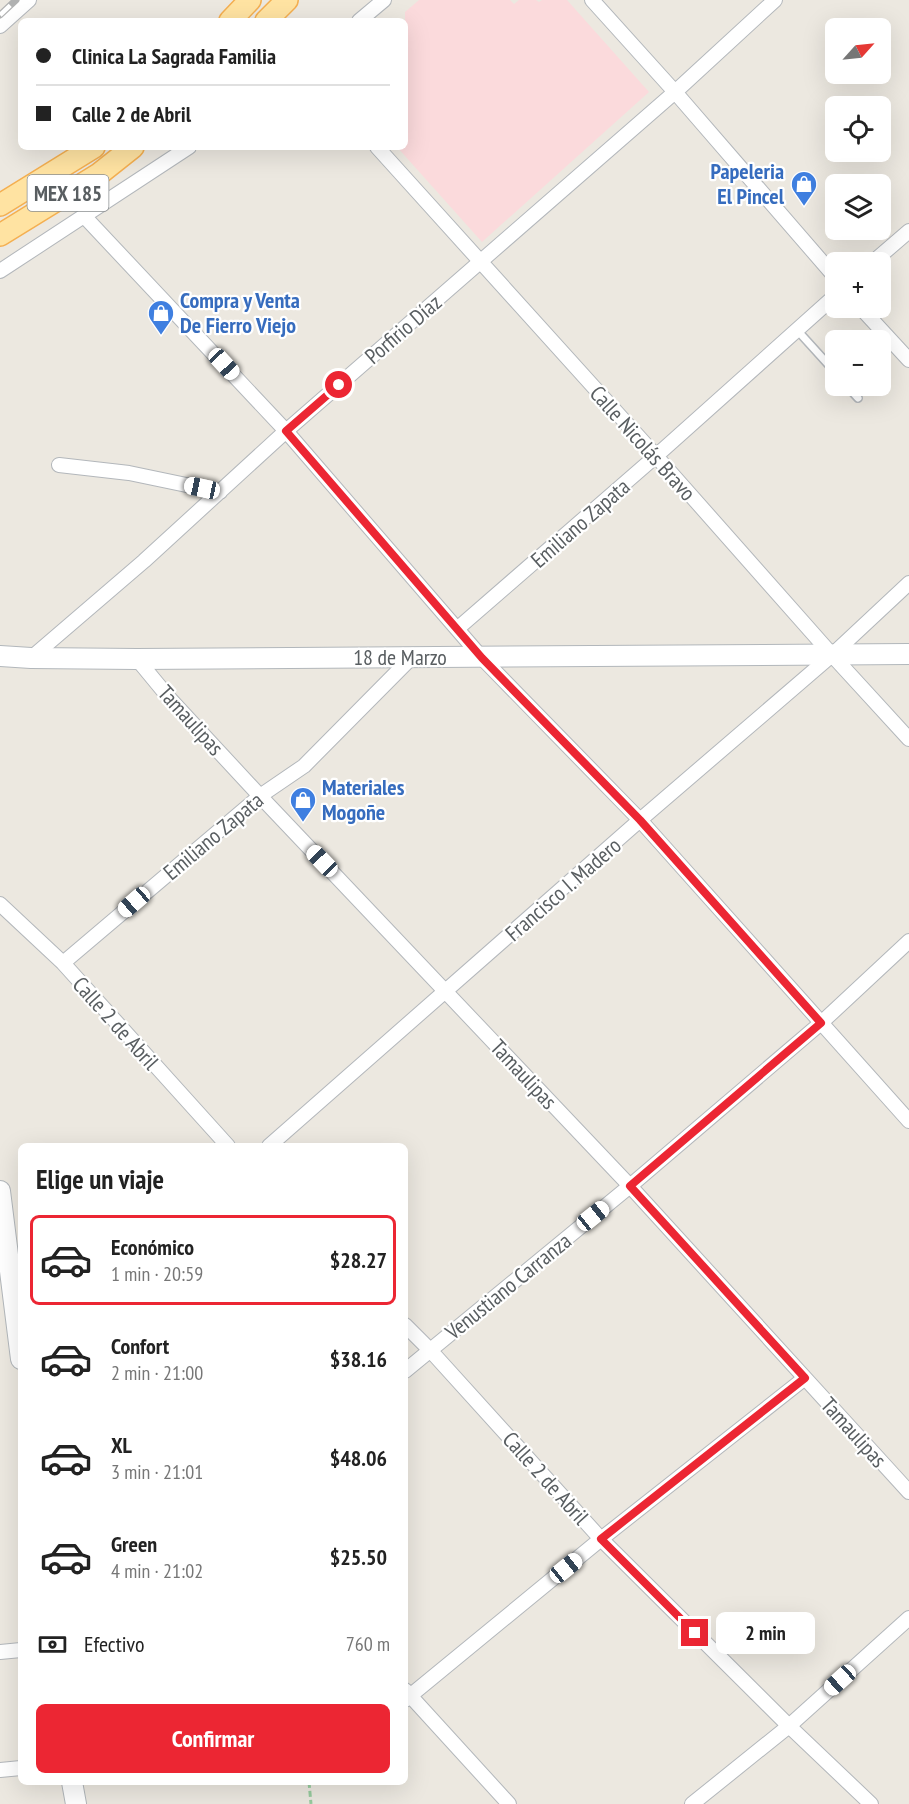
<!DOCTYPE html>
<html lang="es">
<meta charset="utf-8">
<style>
body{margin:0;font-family:"PT Sans Narrow",sans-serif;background:#f2f2f2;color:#222;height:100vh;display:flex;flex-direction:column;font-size:22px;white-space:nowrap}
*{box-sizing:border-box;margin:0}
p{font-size:20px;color:#767676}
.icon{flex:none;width:33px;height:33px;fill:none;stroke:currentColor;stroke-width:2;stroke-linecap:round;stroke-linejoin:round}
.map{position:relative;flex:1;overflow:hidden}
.panel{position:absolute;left:18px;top:1143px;width:390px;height:642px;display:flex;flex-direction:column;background:#fff;border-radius:9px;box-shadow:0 6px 24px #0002}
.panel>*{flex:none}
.top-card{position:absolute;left:18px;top:18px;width:390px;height:132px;border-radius:9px;box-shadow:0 6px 24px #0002;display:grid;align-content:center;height:132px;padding:0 18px;background:#fff}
.needle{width:39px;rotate:63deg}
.buttons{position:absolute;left:825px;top:18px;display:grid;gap:12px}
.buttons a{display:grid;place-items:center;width:66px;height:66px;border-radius:9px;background:#fff;box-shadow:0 6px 24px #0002;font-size:30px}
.end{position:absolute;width:27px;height:27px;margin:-14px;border:8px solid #ec2633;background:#fff;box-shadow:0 0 0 3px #fff}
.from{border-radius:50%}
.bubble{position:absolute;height:42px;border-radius:9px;background:#fff;box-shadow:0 6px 24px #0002;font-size:20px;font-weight:700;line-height:42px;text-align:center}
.car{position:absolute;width:18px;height:36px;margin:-18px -9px;border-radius:8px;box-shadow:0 0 4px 2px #0007;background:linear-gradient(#fff 24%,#345 0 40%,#fff 0 76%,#345 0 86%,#fff 0)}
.top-card b{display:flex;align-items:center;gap:21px;height:57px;font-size:22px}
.top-card b+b{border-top:2px solid #e0e0e0}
.top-card i{width:15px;height:15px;background:#222}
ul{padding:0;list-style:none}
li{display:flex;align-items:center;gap:18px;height:90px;margin:0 12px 9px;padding:0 6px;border:3px solid transparent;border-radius:9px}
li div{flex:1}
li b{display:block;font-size:22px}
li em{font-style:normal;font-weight:700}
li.selected{border-color:#ec2633}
li>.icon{width:54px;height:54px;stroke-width:1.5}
h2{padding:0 18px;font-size:27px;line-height:72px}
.pay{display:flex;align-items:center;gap:15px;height:66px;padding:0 18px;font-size:22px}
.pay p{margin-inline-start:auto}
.button{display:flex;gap:12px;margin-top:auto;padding:12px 18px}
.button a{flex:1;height:69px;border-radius:9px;background:#ec2633;color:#fff;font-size:24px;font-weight:700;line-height:69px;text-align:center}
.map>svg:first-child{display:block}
.medical{fill:#fbdadc}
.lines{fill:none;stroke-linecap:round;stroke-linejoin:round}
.service-casing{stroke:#b3b7bb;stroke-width:10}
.minor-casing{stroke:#b3b7bb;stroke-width:16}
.secondary-casing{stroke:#b2b7bb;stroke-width:22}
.primary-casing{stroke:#f4af51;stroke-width:24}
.path{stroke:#97cb9e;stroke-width:3;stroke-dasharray:6 3;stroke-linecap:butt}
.service{stroke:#fff;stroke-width:7}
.minor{stroke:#fff;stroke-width:14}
.secondary{stroke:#fff;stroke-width:20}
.primary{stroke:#ffe3a2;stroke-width:21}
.rail-casing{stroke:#b0b1b1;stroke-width:7}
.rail{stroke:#fff;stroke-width:4.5;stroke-dasharray:14;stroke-linecap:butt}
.route{stroke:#ec2633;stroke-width:8}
.labels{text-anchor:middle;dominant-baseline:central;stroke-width:4.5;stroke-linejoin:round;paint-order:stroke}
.shield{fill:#fff;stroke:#8b8e90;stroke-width:1.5}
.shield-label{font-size:21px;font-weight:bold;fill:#595e61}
.shop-label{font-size:22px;font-weight:bold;fill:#366cbe;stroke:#fff;text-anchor:start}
.street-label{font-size:22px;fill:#595e61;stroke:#fff}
</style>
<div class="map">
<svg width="909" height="1804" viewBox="0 0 909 1804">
<rect width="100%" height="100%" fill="#ece8e0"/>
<path class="medical" d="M419,0H510L514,4L519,0H536L539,2L542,0H567L649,92L482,242L397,147H405V12Z"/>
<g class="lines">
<g class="service-casing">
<path id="service" d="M797,330L836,373
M847,386L858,398"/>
</g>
<g class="minor-casing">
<path id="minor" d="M592,0L675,92L836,278
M359,21L384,0
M0,26L29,0
M377,147L656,456L832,655L909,739
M84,216L286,431L482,658L640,820L909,1121
M873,262L909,231
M0,271L189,147
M861,308L909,360
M59,465L129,473L220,492
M457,629L656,456L836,295
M31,658L144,561L286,431L675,92L775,0
M137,659L170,699L260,796L630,1186L909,1492
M0,904L63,963L228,1146
M63,963L260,796L304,766L412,657
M269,1146L640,820L832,655L909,583
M405,1325L430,1350L601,1539L789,1726L871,1804
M405,1371L630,1186L821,1023L909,941
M0,1652L21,1650
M405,1690L509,1804
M405,1700L601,1539L805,1378
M0,1770L21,1768
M692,1804L789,1726L909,1618"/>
</g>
<g class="secondary-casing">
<path id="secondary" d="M0,656L31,658L137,659L909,654
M0,1191L21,1359
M72,1782L76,1804"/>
</g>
<g class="primary-casing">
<path id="primary" d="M230,21L250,0
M266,21L287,0
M0,205L94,147
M0,235L99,174L133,147"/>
</g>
<path class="path" d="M309,1782L311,1804"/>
<use href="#service" class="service"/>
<use href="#minor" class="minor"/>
<use href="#secondary" class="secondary"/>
<use href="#primary" class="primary"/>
<g class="rail-casing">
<path id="rail" d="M0,15L16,0"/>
</g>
<use href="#rail" class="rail"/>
</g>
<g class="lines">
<path class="route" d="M339,385L286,431L482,658L640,820L821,1023L630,1186L805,1378L601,1539L695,1633"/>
</g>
<defs>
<g id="shop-pin" transform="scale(1.35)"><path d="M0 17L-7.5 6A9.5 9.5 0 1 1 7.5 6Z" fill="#3f7fe0" stroke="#fff"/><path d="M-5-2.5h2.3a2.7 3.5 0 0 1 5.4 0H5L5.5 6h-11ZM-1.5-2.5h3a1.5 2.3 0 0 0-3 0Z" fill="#fff"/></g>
</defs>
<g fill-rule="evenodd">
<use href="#shop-pin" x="804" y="184"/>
<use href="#shop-pin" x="161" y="313"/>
<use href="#shop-pin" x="303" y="800"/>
</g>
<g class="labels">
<rect class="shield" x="27.5" y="175" width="81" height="36" rx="4.5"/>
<g class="shield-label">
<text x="68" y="193">MEX 185</text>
</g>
<g class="shop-label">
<text x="784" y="171" text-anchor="end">Papeleria<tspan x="784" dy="25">El Pincel</tspan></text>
<text x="180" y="300">Compra y Venta<tspan x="180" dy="25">De Fierro Viejo</tspan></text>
<text x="322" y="787">Materiales<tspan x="322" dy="25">Mogoñe</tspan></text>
</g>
<g class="street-label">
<text transform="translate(403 329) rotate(-41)">Porfirio Díaz</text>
<text transform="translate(643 443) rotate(48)">Calle Nicolás Bravo</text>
<text transform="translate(580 523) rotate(-41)">Emiliano Zapata</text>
<text x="400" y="657">18 de Marzo</text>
<text transform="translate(191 720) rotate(48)">Tamaulipas</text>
<text transform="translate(213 836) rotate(-40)">Emiliano Zapata</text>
<text transform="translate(563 889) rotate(-41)">Francisco I. Madero</text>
<text transform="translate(116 1023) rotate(48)">Calle 2 de Abril</text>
<text transform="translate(524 1074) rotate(47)">Tamaulipas</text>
<text transform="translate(508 1286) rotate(-39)">Venustiano Carranza</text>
<text transform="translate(854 1432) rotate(48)">Tamaulipas</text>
<text transform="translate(546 1478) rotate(48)">Calle 2 de Abril</text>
</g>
</g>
</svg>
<div class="buttons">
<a><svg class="needle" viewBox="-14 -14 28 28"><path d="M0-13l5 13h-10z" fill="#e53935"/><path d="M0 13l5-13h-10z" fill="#767676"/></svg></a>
<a><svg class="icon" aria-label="locate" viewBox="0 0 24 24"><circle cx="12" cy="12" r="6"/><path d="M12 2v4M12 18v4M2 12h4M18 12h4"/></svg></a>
<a><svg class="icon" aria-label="layers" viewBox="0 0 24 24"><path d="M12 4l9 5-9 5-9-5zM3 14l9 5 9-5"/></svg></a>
<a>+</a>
<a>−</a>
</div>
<i class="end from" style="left:339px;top:385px"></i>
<i class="end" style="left:695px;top:1633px"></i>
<div class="bubble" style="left:716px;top:1612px;width:99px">2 min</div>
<i class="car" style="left:224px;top:364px;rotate:137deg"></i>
<i class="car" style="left:202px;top:488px;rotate:282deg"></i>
<i class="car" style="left:322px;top:861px;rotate:316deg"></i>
<i class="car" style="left:134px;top:902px;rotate:229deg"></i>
<i class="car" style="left:593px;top:1216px;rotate:51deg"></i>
<i class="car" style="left:566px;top:1568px;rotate:51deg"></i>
<i class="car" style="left:840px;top:1680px;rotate:228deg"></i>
<div class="top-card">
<b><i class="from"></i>Clinica La Sagrada Familia</b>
<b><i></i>Calle 2 de Abril</b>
</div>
<section class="panel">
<h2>Elige un viaje</h2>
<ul>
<li class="selected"><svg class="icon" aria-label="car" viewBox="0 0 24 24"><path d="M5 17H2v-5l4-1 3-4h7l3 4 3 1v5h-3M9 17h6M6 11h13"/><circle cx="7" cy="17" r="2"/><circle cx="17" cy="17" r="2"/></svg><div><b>Económico</b><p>1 min · 20:59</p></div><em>$28.27</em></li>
<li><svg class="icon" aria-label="car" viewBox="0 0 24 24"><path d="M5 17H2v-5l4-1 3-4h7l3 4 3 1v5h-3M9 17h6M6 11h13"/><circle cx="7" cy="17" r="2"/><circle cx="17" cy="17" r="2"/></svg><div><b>Confort</b><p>2 min · 21:00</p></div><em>$38.16</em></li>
<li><svg class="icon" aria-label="car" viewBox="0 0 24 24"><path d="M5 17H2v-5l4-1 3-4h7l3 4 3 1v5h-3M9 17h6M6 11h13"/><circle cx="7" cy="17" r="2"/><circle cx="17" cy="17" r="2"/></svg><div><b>XL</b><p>3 min · 21:01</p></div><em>$48.06</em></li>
<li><svg class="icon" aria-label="car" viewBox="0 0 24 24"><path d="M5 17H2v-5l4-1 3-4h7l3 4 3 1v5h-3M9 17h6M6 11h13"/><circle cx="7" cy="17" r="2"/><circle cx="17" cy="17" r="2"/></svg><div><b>Green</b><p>4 min · 21:02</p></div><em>$25.50</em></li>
</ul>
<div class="pay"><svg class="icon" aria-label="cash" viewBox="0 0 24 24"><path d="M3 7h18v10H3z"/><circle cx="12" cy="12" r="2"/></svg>Efectivo<p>760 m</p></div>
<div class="button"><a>Confirmar</a></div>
</section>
</div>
